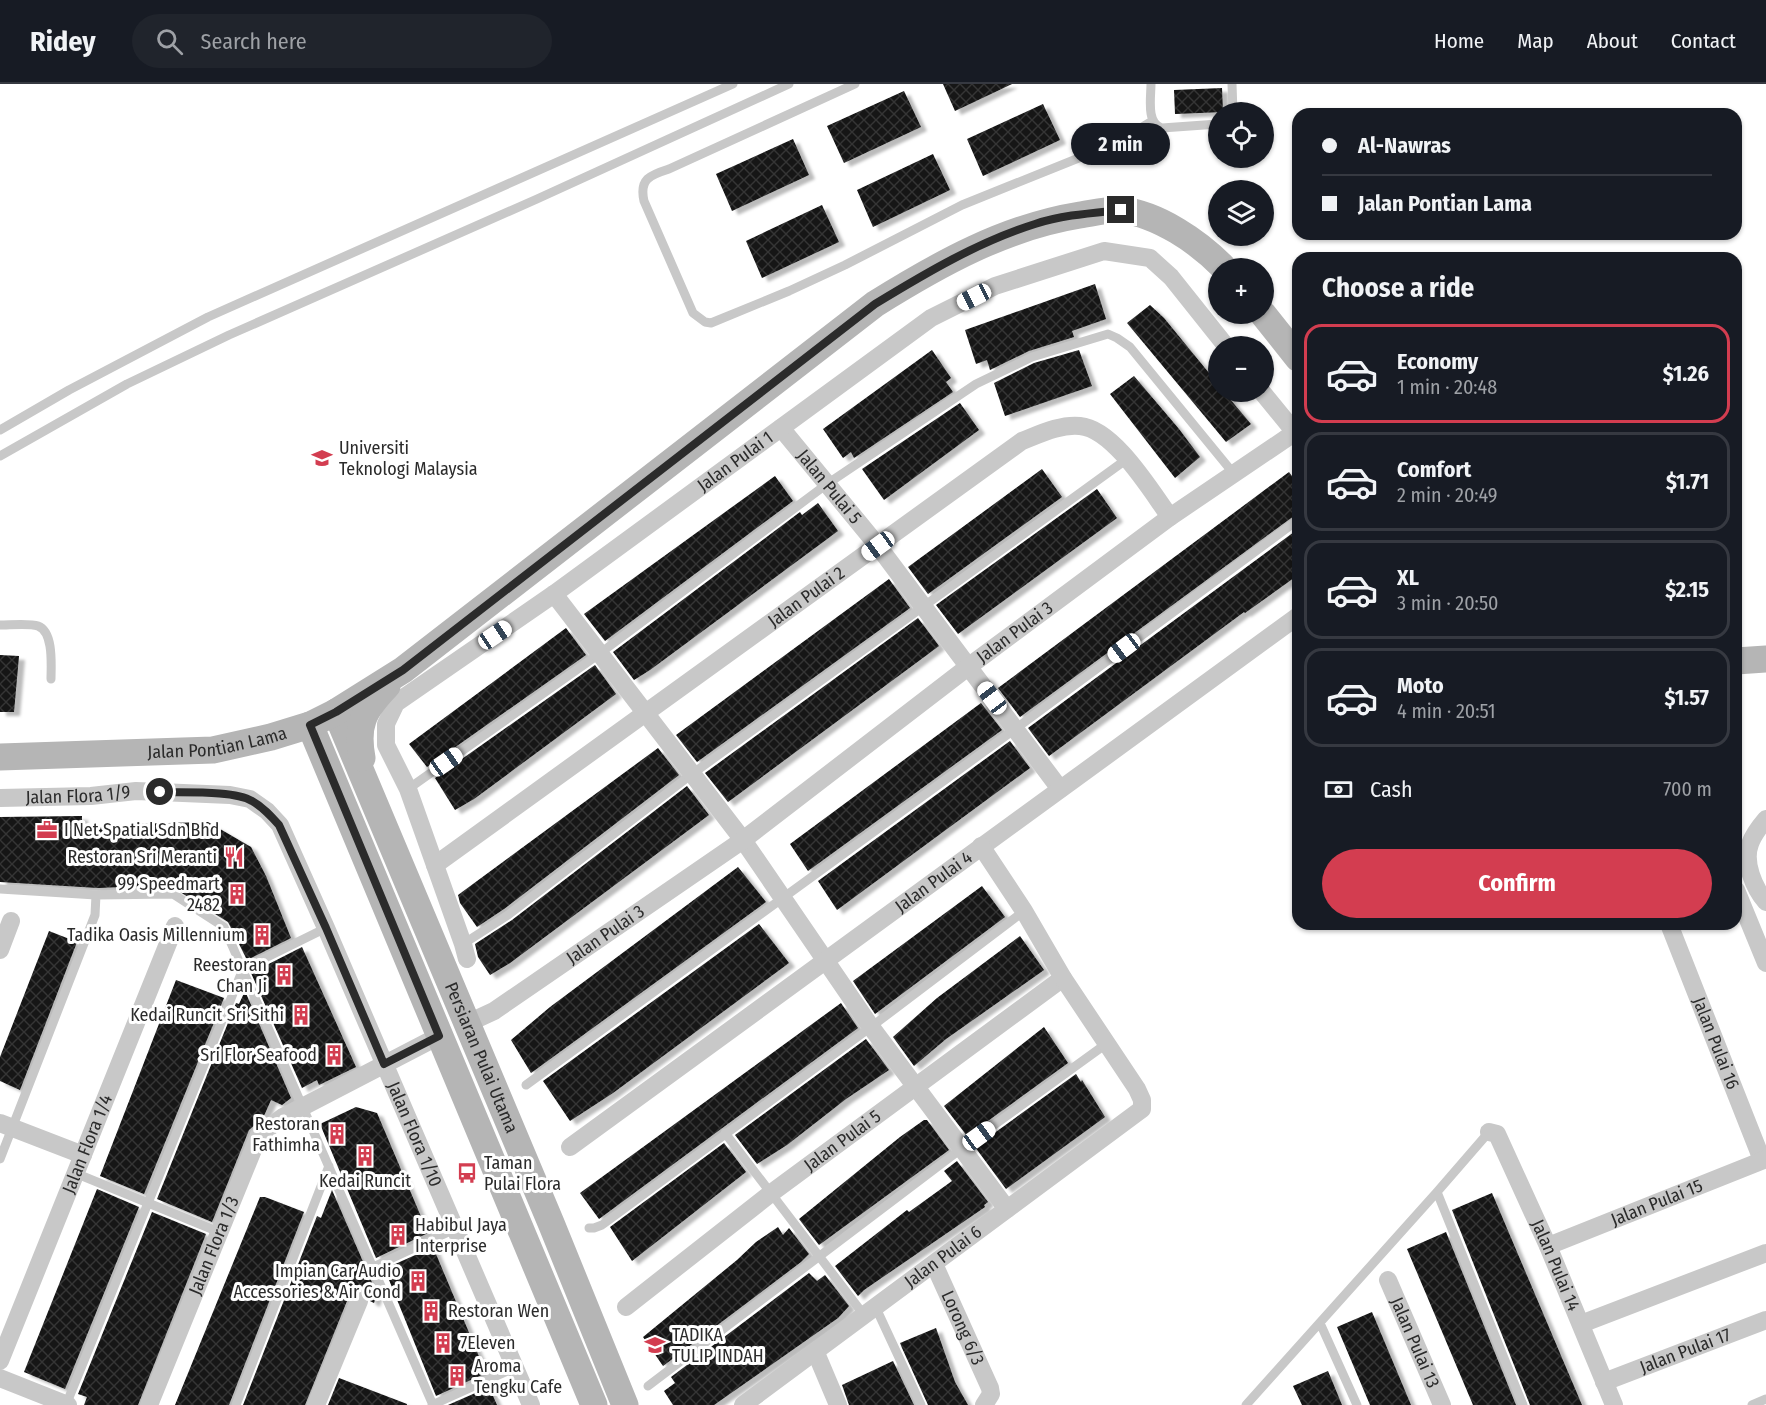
<!DOCTYPE html>
<meta charset="utf-8">
<style>
body{margin:0;font-family:"Fira Sans Condensed",sans-serif;background:#20242c;color:#f1f3f6;height:100vh;display:flex;flex-direction:column;font-size:22px;white-space:nowrap}
*{box-sizing:border-box;margin:0}
p{font-size:20px;color:#9ea1a6}
.icon{flex:none;width:33px;height:33px;fill:none;stroke:currentColor;stroke-width:2;stroke-linecap:round;stroke-linejoin:round}
.map{position:relative;flex:1;overflow:hidden}
.sheet{position:absolute;left:1292px;top:168px;width:450px;height:678px;display:flex;flex-direction:column;background:#171b24;border-radius:18px;box-shadow:0 2px 4px #0004}
.sheet>*{flex:none}
.banner{position:absolute;left:1292px;top:24px;width:450px;height:132px;border-radius:18px;box-shadow:0 2px 4px #0004;display:grid;align-content:center;height:132px;padding:0 30px;background:#171b24}
.tools{position:absolute;left:1208px;top:18px;display:grid;gap:12px}
.tools a{display:grid;place-items:center;width:66px;height:66px;border-radius:50%;background:#171b24;box-shadow:0 2px 4px #0004;font-size:30px}
.end{position:absolute;width:27px;height:27px;margin:-14px;border:8px solid #2b2b2b;background:#fff;box-shadow:0 0 0 3px #fff}
.from{border-radius:50%}
.bubble{position:absolute;height:42px;border-radius:21px;background:#171b24;box-shadow:0 2px 4px #0004;font-size:20px;font-weight:700;line-height:42px;text-align:center}
.car{position:absolute;width:18px;height:36px;margin:-18px -9px;border-radius:8px;box-shadow:0 0 4px 2px #0007;background:linear-gradient(#fff 24%,#345 0 40%,#fff 0 76%,#345 0 86%,#fff 0)}
.banner b{display:flex;align-items:center;gap:21px;height:57px;font-size:22px}
.banner b+b{border-top:2px solid #363941}
.banner i{width:15px;height:15px;background:#f1f3f6}
ul{padding:0;list-style:none}
li{display:flex;align-items:center;gap:18px;height:99px;margin:0 12px 9px;padding:0 18px;border:3px solid #363941;border-radius:18px}
li div{flex:1}
li b{display:block;font-size:22px}
li em{font-style:normal;font-weight:700}
li.on{border-color:#d33d50}
li>.icon{width:54px;height:54px;stroke-width:1.5}
h2{padding:0 30px;font-size:27px;line-height:72px}
.pay{display:flex;align-items:center;gap:15px;height:66px;padding:0 30px;font-size:22px}
.pay p{margin-inline-start:auto}
.action{display:flex;gap:12px;margin-top:auto;padding:12px 30px}
.action a{flex:1;height:69px;border-radius:36px;background:#d33d50;color:#fff;font-size:24px;font-weight:700;line-height:69px;text-align:center}
header{display:flex;align-items:center;gap:36px;box-sizing:border-box;height:84px;padding:0 30px;background:#171b24;border-bottom:2px solid #363941}
header strong{font-size:28px}
nav{display:flex;gap:33px;margin-inline-start:auto;font-size:21px}
.search{width:420px;height:54px;background:#20242c;display:flex;align-items:center;gap:15px;box-sizing:border-box;padding:0 21px;border-radius:33px;color:#9ea1a6;font-size:22px}
.map>svg:first-child{display:block}
.building{fill:url(#building-cross-hatch);filter:url(#shadow)}
.lines{fill:none;stroke-linecap:round;stroke-linejoin:round}
.lane{stroke:#c8c8c8;stroke-width:9}
.street{stroke:#c8c8c8;stroke-width:18}
.secondary{stroke:#b5b5b5;stroke-width:27}
.route{stroke:#2b2b2b;stroke-width:8}
.labels{text-anchor:middle;dominant-baseline:central;stroke-width:6;stroke-linejoin:round;paint-order:stroke}
.poi-label{font-size:18px;fill:#2b2b2b;stroke:#fff;text-anchor:start}
.street-label{font-size:18px;fill:#2b2b2b;stroke:#fff}
</style>
<header>
<strong>Ridey</strong>
<div class="search"><svg class="icon" aria-label="search" viewBox="0 0 24 24"><circle cx="10" cy="10" r="6"/><path d="M15 15l6 6"/></svg>Search here</div>
<nav><a>Home</a><a>Map</a><a>About</a><a>Contact</a></nav>
</header>
<div class="map">
<svg width="1766" height="1321" viewBox="0 0 1766 1321">
<defs>
<pattern id="building-cross-hatch" width="8" height="8" patternUnits="userSpaceOnUse" patternTransform="scale(1.5)"><rect width="8" height="8" fill="#121212"/><path d="M0 0l8 8M0 8l8-8" fill="none" stroke="#353535"/></pattern>
<filter id="shadow"><feDropShadow dx="6" dy="4" stdDeviation="1.5" flood-color="#0004"/></filter>
</defs>
<rect width="100%" height="100%" fill="#fff"/>
<path class="building" d="M943,0H1012L955,27Z
M1222,4L1223,28L1175,30L1174,6Z
M904,7L921,43L844,79L827,42Z
M1043,20L1060,56L983,92L967,55Z
M793,55L809,91L732,127L716,90Z
M933,70L950,106L873,143L857,106Z
M822,121L839,158L762,194L746,157Z
M1095,200L1106,235L1072,247L1074,253L1029,267L990,286L987,276L976,280L965,246Z
M1150,221L1164,234L1218,300V308H1224L1251,340L1226,358L1127,239Z
M932,266L951,294L946,298L953,308L854,374L851,368L843,374L823,345Z
M1079,266L1092,302L1005,332L994,299L1034,279Z
M1134,292L1179,345L1200,373L1175,394L1110,310Z
M960,319L979,346L884,416L862,385Z
M1042,385L1062,413L928,510L908,483Z
M1289,388L1298,400V429L1020,633L998,604Z
M775,392L793,417L605,557L584,530Z
M1097,405L1117,434L958,550L936,521Z
M818,419L838,447L650,586L634,596L613,568L800,428L802,431Z
M1298,445V491L1245,529L1244,528L1049,672L1028,644Z
M889,495L910,524L697,678L676,651Z
M918,534L939,562L728,718L705,689Z
M566,544L586,571L427,683L409,660Z
M0,571L19,572L14,628H0Z
M595,581L616,610L474,715L455,726L435,694Z
M981,619L1002,646L808,787L790,760Z
M1010,657L1030,684L837,826L818,797Z
M658,664L679,691L504,825L477,843L460,819L458,811Z
M687,702L709,731L510,879L490,891L478,873L475,860L512,836Z
M82,732V745L129,740L208,738L251,763L266,792L291,854L247,876L228,838L169,801L98,804L0,798V733Z
M738,783L766,818L531,989L511,956L550,923Z
M982,802L1005,833L875,930L853,897Z
M759,840L789,879L613,1009L570,1037L543,997Z
M49,847L77,858L20,1006L0,997V973Z
M1020,852L1044,886L946,955L914,982L893,953L937,914Z
M302,863L356,983L319,1001L317,996L302,1004L251,889Z
M176,896L224,914L144,1110L100,1092Z
M245,907L291,1014L282,1021L271,1016L263,1034L249,1046L212,1138L157,1115L236,919L239,920Z
M841,919L858,944L599,1135L580,1109Z
M1044,943L1068,979L967,1052L944,1022Z
M866,955L889,986L846,1015L787,1061L757,1080L735,1051Z
M1076,990L1081,998L1082,996L1105,1033L1006,1105L975,1063Z
M356,1023L377,1029L428,1149L376,1174L320,1040Z
M924,1036H927L949,1066L819,1161L799,1135L900,1053Z
M724,1059L746,1088L632,1177L610,1143Z
M957,1077L988,1118L984,1121L985,1123L864,1206L858,1212L835,1182L907,1126L909,1128L952,1097L944,1087Z
M97,1105L139,1123L65,1305L24,1288Z
M332,1106L377,1210L374,1219L370,1217L368,1211L363,1206L353,1208L349,1212L305,1321H243L317,1132L321,1134Z
M1492,1109L1562,1274L1582,1321H1530L1452,1126Z
M260,1113H265L304,1128L229,1321H175Z
M152,1128L206,1150L138,1321H84L87,1313L78,1310Z
M778,1143L783,1151L789,1144L809,1170L801,1178L663,1282L643,1253L737,1176L756,1158Z
M1446,1148L1516,1321H1473L1407,1165Z
M433,1163L486,1289L436,1312L385,1186L383,1191L382,1186Z
M809,1189L817,1197L825,1191L849,1222L838,1234L714,1321H673L664,1307L675,1299L671,1293Z
M1372,1228L1411,1321H1370L1337,1243Z
M936,1244L955,1298L968,1321H928L902,1264L900,1259Z
M893,1277L914,1321H849L842,1301Z
M1328,1287L1342,1321H1302L1293,1302Z
M339,1294L407,1320V1321H328Z
M489,1303L497,1321H448Z"/>
<g class="lines">
<path class="lane" d="M855,0L669,85C650,91 639,95 644,117L693,229L705,238L711,239L789,207L845,181L962,121L1116,59L1152,37
M1151,0C1151,13 1146,40 1162,44L1218,40
M1232,0L1233,28
M0,346L69,306L208,233L733,0
M0,372L127,300L229,251L537,115L789,0
M0,541C10,541 30,539 38,542C54,548 51,582 51,595
M408,705L599,570L827,400L976,300L1032,273L1108,250L1117,254L1130,263L1234,390
M0,805L96,811L173,810L224,843L433,1321
M463,860L508,831L692,690L1127,375
M526,1001L1015,645L1298,436
M725,1049L864,1231
M0,1075L95,831L96,811
M75,1089L219,1148
M1437,1108L1523,1321
M589,1144H594L602,1141L871,943L1024,827
M373,1183L455,1145
M876,1224L921,1321
M1320,1239L1357,1321
M648,1302L961,1065L1106,960
M66,1321L243,885L326,844
M236,1321L329,1082
M432,1321L514,1284
M1246,1321L1437,1108L1489,1048
M1752,1321L1766,1315"/>
<g class="street">
<path d="M1262,308L1298,352"/>
<path id="s1" d="M781,344L878,462L1060,705"/>
<path d="M554,510L743,756L871,943L1007,1125"/>
<path id="s2" d="M0,714L91,712L136,707L230,711L250,715L267,727L280,741L326,844L531,1321"/>
<path d="M1766,735C1760,742 1753,751 1750,760C1743,778 1754,804 1766,818"/>
<path id="s3" d="M435,781L1022,357C1040,350 1060,340 1080,342C1114,345 1151,407 1170,433"/>
<path d="M1736,806L1766,879"/>
<path id="s4" d="M1669,840L1762,1076"/>
<path d="M0,866L11,837"/>
<path id="s5" d="M467,875L463,860L408,705L386,661V640L396,619L554,510L931,234L995,202L1104,167L1150,174L1171,193L1226,262"/>
<path id="s6" d="M466,940L494,927L743,756L968,583L1170,433L1294,349"/>
<path d="M0,1039L83,1071"/>
<path id="s7" d="M1489,1048L1497,1050L1548,1162L1614,1321"/>
<path id="s8" d="M570,1063L1298,532"/>
<path id="s9" d="M1548,1162L1766,1075"/>
<path id="s10" d="M934,1180L990,1304L991,1310L984,1321"/>
<path id="s11" d="M1388,1196L1442,1321"/>
<path id="s12" d="M626,1223L770,1110L1063,894"/>
<path d="M1581,1240L1766,1169"/>
<path d="M816,1269L838,1321"/>
<path id="s13" d="M0,1277L175,842"/>
<path d="M0,1294L68,1321"/>
<path id="s14" d="M1604,1298L1766,1236"/>
<path id="s15" d="M149,1321L259,1051L283,1033L439,952"/>
<path d="M316,1321L359,1217"/>
<path id="s16" d="M743,1321L1142,1025V1016L1137,1005L1063,894L1024,827L981,762"/>
</g>
<g class="secondary">
<path d="M1263,230L1298,274"/>
<path d="M1736,577L1766,575"/>
<path id="s17" d="M336,628L551,1139L625,1321"/>
<path d="M310,641L594,1321"/>
<path id="s18" d="M0,673L213,666L271,653L310,641L336,628L403,586L875,220C939,180 1005,143 1080,131C1093,129 1109,125 1121,126C1158,130 1199,158 1224,184"/>
<path d="M362,674C356,641 363,627 387,602"/>
</g>
</g>
<g class="lines">
<path class="route" d="M160,708C182,709 234,706 252,717C263,723 271,732 279,741L326,844L384,980L439,952L310,641L336,628L403,586L875,220C926,189 978,158 1035,140C1062,131 1092,129 1121,126"/>
</g>
<defs>
<g id="university-bare" transform="scale(1.62)"><path d="M0-5L7-2L0 1L-7-2ZM-4 1L0 2.5L4 1V4Q0 6-4 4Z" fill="#d33d50" stroke="#fff" stroke-width="2.5" paint-order="stroke"/></g>
<g id="office-bare" transform="scale(1.62)"><path d="M-6-3h4V-5.5h4V-3h4V5H-6ZM-1-4.5V-3h2v-1.5ZM-6 0V1H6V0Z" fill="#d33d50" stroke="#fff" stroke-width="2.5" paint-order="stroke"/></g>
<g id="restaurant-bare" transform="scale(1.62)"><path d="M-5-6h1v4h1v-4h1v4h1v-4h1v5L-1.5 .5V6h-2V.5L-5-1ZM5-6V6H3V1.5H1.5Q1.5-4 5-6Z" fill="#d33d50" stroke="#fff" stroke-width="2.5" paint-order="stroke"/></g>
<g id="building-bare" transform="scale(1.62)"><path d="M-4-6H4V6H1V3H-1V6H-4ZM-2.5-4.3h1.7v1.8h-1.7ZM.8-4.3h1.7v1.8H.8ZM-2.5-1h1.7V.8h-1.7ZM.8-1h1.7V.8H.8Z" fill="#d33d50" stroke="#fff" stroke-width="2.5" paint-order="stroke"/></g>
<g id="bus-bare" transform="scale(1.62)"><path d="M-5-6H5V4H4V6H2V4H-2V6H-4V4H-5ZM-3.5-4V0h7V-4ZM-3.5 1.2v1.5H-2V1.2ZM2 1.2v1.5H3.5V1.2Z" fill="#d33d50" stroke="#fff" stroke-width="2.5" paint-order="stroke"/></g>
<g id="school-bare" transform="scale(1.62)"><path d="M0-5L7-2L0 1L-7-2ZM-4 1L0 2.5L4 1V4Q0 6-4 4Z" fill="#d33d50" stroke="#fff" stroke-width="2.5" paint-order="stroke"/></g>
</defs>
<g fill-rule="evenodd">
<use href="#university-bare" x="322" y="374"/>
<use href="#office-bare" x="47" y="746"/>
<use href="#restaurant-bare" x="234" y="773"/>
<use href="#building-bare" x="237" y="810"/>
<use href="#building-bare" x="262" y="851"/>
<use href="#building-bare" x="284" y="891"/>
<use href="#building-bare" x="301" y="931"/>
<use href="#building-bare" x="334" y="971"/>
<use href="#building-bare" x="337" y="1050"/>
<use href="#building-bare" x="365" y="1072"/>
<use href="#bus-bare" x="467" y="1089"/>
<use href="#building-bare" x="398" y="1151"/>
<use href="#building-bare" x="418" y="1197"/>
<use href="#building-bare" x="431" y="1227"/>
<use href="#building-bare" x="443" y="1259"/>
<use href="#school-bare" x="655" y="1261"/>
<use href="#building-bare" x="457" y="1292"/>
</g>
<g class="labels">
<g class="poi-label">
<text x="339" y="364">Universiti<tspan x="339" dy="21">Teknologi Malaysia</tspan></text>
<text x="64" y="746">I Net Spatial Sdn Bhd</text>
<text x="217" y="773" text-anchor="end">Restoran Sri Meranti</text>
<text x="220" y="800" text-anchor="end">99 Speedmart<tspan x="220" dy="21">2482</tspan></text>
<text x="245" y="851" text-anchor="end">Tadika Oasis Millennium</text>
<text x="267" y="881" text-anchor="end">Reestoran<tspan x="267" dy="21">Chan Ji</tspan></text>
<text x="284" y="931" text-anchor="end">Kedai Runcit Sri Sithi</text>
<text x="317" y="971" text-anchor="end">Sri Flor Seafood</text>
<text x="320" y="1040" text-anchor="end">Restoran<tspan x="320" dy="21">Fathimha</tspan></text>
<text x="484" y="1079">Taman<tspan x="484" dy="21">Pulai Flora</tspan></text>
<text x="365" y="1097" text-anchor="middle">Kedai Runcit</text>
<text x="415" y="1141">Habibul Jaya<tspan x="415" dy="21">Interprise</tspan></text>
<text x="401" y="1187" text-anchor="end">Impian Car Audio<tspan x="401" dy="21">Accessories &amp; Air Cond</tspan></text>
<text x="448" y="1227">Restoran Wen</text>
<text x="672" y="1251">TADIKA<tspan x="672" dy="21">TULIP INDAH</tspan></text>
<text x="460" y="1259">7Eleven</text>
<text x="474" y="1282">Aroma<tspan x="474" dy="21">Tengku Cafe</tspan></text>
</g>
<g class="street-label">
<text stroke="none"><textPath href="#s5" startOffset="690">Jalan Pulai 1</textPath></text>
<text stroke="none"><textPath href="#s1" startOffset="76">Jalan Pulai 5</textPath></text>
<text stroke="none"><textPath href="#s3" startOffset="458">Jalan Pulai 2</textPath></text>
<text stroke="none"><textPath href="#s6" startOffset="675">Jalan Pulai 3</textPath></text>
<text stroke="none"><textPath href="#s18" startOffset="218">Jalan Pontian Lama</textPath></text>
<text stroke="none"><textPath href="#s2" startOffset="78">Jalan Flora 1/9</textPath></text>
<text stroke="none"><textPath href="#s8" startOffset="450">Jalan Pulai 4</textPath></text>
<text stroke="none"><textPath href="#s6" startOffset="166">Jalan Pulai 3</textPath></text>
<text stroke="none"><textPath href="#s4" startOffset="128">Jalan Pulai 16</textPath></text>
<text stroke="none"><textPath href="#s17" startOffset="375">Persiaran Pulai Utama</textPath></text>
<text stroke="none"><textPath href="#s2" startOffset="628">Jalan Flora 1/10</textPath></text>
<text stroke="none"><textPath href="#s12" startOffset="273">Jalan Pulai 5</textPath></text>
<text stroke="none"><textPath href="#s13" startOffset="234">Jalan Flora 1/4</textPath></text>
<text stroke="none"><textPath href="#s9" startOffset="117">Jalan Pulai 15</textPath></text>
<text stroke="none"><textPath href="#s15" startOffset="172">Jalan Flora 1/3</textPath></text>
<text stroke="none"><textPath href="#s16" startOffset="249">Jalan Pulai 6</textPath></text>
<text stroke="none"><textPath href="#s7" startOffset="152">Jalan Pulai 14</textPath></text>
<text stroke="none"><textPath href="#s10" startOffset="70">Lorong 6/3</textPath></text>
<text stroke="none"><textPath href="#s11" startOffset="68">Jalan Pulai 13</textPath></text>
<text stroke="none"><textPath href="#s14" startOffset="87">Jalan Pulai 17</textPath></text>
</g>
</g>
</svg>
<div class="tools">
<a><svg class="icon" aria-label="locate" viewBox="0 0 24 24"><circle cx="12" cy="12" r="6"/><path d="M12 2v4M12 18v4M2 12h4M18 12h4"/></svg></a>
<a><svg class="icon" aria-label="layers" viewBox="0 0 24 24"><path d="M12 4l9 5-9 5-9-5zM3 14l9 5 9-5"/></svg></a>
<a>+</a>
<a>−</a>
</div>
<i class="end from" style="left:160px;top:708px"></i>
<i class="end" style="left:1121px;top:126px"></i>
<div class="bubble" style="left:1071px;top:39px;width:99px">2 min</div>
<i class="car" style="left:974px;top:213px;rotate:243deg"></i>
<i class="car" style="left:878px;top:462px;rotate:234deg"></i>
<i class="car" style="left:495px;top:551px;rotate:56deg"></i>
<i class="car" style="left:1124px;top:564px;rotate:233deg"></i>
<i class="car" style="left:992px;top:614px;rotate:323deg"></i>
<i class="car" style="left:446px;top:678px;rotate:55deg"></i>
<i class="car" style="left:979px;top:1052px;rotate:54deg"></i>
<div class="banner">
<b><i class="from"></i>Al-Nawras</b>
<b><i></i>Jalan Pontian Lama</b>
</div>
<section class="sheet">
<h2>Choose a ride</h2>
<ul>
<li class="on"><svg class="icon" aria-label="car" viewBox="0 0 24 24"><path d="M5 17H2v-5l4-1 3-4h7l3 4 3 1v5h-3M9 17h6M6 11h13"/><circle cx="7" cy="17" r="2"/><circle cx="17" cy="17" r="2"/></svg><div><b>Economy</b><p>1 min · 20:48</p></div><em>$1.26</em></li>
<li><svg class="icon" aria-label="car" viewBox="0 0 24 24"><path d="M5 17H2v-5l4-1 3-4h7l3 4 3 1v5h-3M9 17h6M6 11h13"/><circle cx="7" cy="17" r="2"/><circle cx="17" cy="17" r="2"/></svg><div><b>Comfort</b><p>2 min · 20:49</p></div><em>$1.71</em></li>
<li><svg class="icon" aria-label="car" viewBox="0 0 24 24"><path d="M5 17H2v-5l4-1 3-4h7l3 4 3 1v5h-3M9 17h6M6 11h13"/><circle cx="7" cy="17" r="2"/><circle cx="17" cy="17" r="2"/></svg><div><b>XL</b><p>3 min · 20:50</p></div><em>$2.15</em></li>
<li><svg class="icon" aria-label="car" viewBox="0 0 24 24"><path d="M5 17H2v-5l4-1 3-4h7l3 4 3 1v5h-3M9 17h6M6 11h13"/><circle cx="7" cy="17" r="2"/><circle cx="17" cy="17" r="2"/></svg><div><b>Moto</b><p>4 min · 20:51</p></div><em>$1.57</em></li>
</ul>
<div class="pay"><svg class="icon" aria-label="cash" viewBox="0 0 24 24"><path d="M3 7h18v10H3z"/><circle cx="12" cy="12" r="2"/></svg>Cash<p>700 m</p></div>
<div class="action"><a>Confirm</a></div>
</section>
</div>
